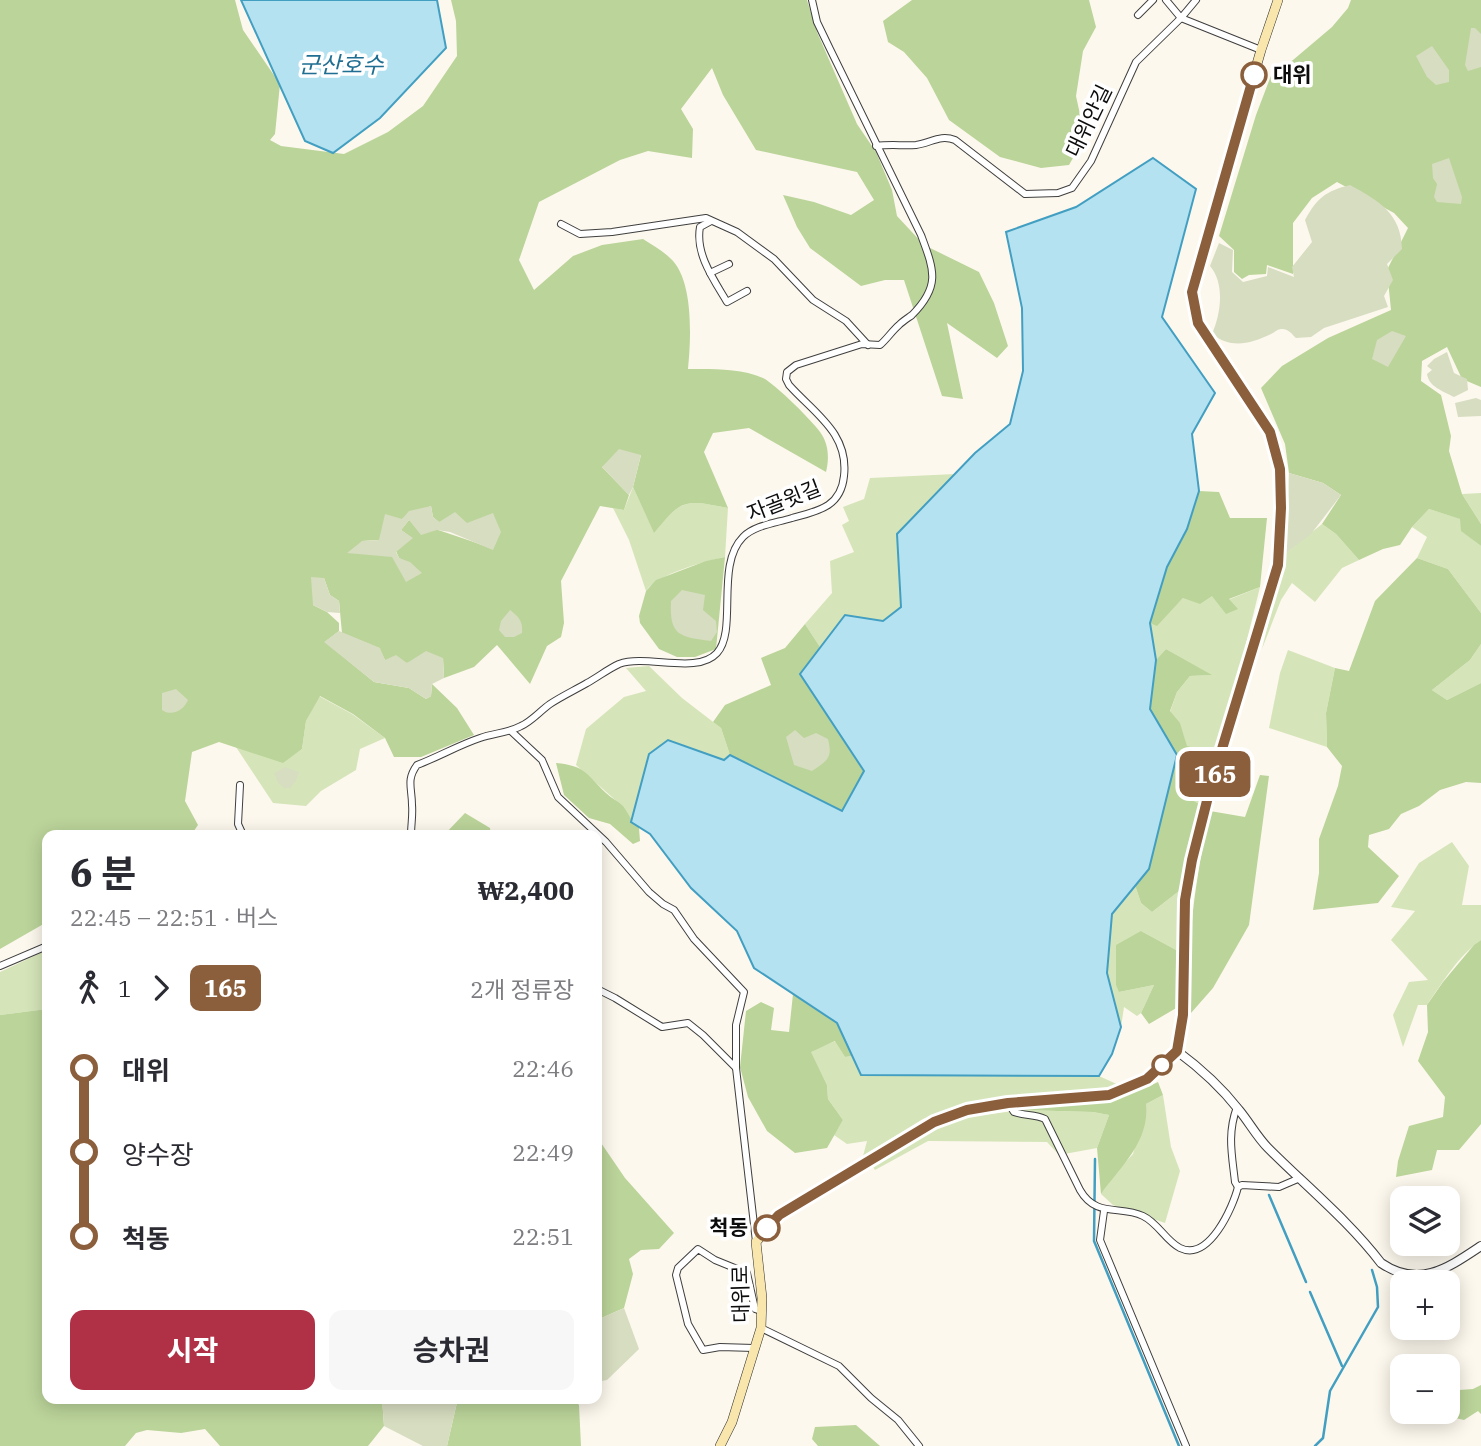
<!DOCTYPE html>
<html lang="ko">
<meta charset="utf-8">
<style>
body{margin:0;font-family:"IBM Plex Serif","Noto Sans KR",serif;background:#f7f7f7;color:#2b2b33;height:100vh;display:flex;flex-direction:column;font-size:26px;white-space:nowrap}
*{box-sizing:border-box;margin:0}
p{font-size:23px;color:#7c7c81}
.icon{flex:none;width:38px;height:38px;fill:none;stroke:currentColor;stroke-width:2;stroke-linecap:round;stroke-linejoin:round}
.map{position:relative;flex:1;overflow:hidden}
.details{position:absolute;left:42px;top:830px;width:560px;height:574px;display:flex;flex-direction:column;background:#fff;border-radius:14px;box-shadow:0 4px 18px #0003}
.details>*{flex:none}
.badge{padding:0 14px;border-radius:10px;font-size:24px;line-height:46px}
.fabs{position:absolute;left:1390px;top:1186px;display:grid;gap:14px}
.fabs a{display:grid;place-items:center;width:70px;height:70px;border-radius:14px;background:#fff;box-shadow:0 4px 18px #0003;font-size:35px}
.map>.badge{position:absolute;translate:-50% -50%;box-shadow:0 0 0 4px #fff}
.legs{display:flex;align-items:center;gap:10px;height:77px;padding:0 28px;font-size:23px}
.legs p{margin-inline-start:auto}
.head{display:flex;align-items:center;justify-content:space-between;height:119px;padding:0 28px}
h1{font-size:38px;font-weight:700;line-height:52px}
.button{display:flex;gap:14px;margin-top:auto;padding:14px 28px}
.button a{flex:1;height:80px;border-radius:14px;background:#b03046;color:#fff;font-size:28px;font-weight:700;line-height:80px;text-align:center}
.button a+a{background:#f7f7f7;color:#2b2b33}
ul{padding:0 28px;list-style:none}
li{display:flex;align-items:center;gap:24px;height:84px;font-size:26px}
li i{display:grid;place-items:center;width:10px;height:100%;margin:0 9px;background:currentColor}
li i::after{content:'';width:18px;height:18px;margin:-9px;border:5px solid;border-radius:50%;background:#fff}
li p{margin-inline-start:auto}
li:first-child i{background:linear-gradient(#0000 50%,currentColor 0)}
li:last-child i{background:linear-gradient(currentColor 50%,#0000 0)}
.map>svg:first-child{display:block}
.green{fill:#d5e5b9}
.forest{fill:#bbd49a;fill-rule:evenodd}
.cemetery{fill:#d7ddc0}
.water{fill:#b5e2f1;stroke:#429fc2;stroke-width:2}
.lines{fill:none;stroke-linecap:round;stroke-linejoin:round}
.stream{stroke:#429fc2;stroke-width:2.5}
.minor-casing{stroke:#3f3f3f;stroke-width:8}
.tertiary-casing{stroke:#3f3f3f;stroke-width:10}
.secondary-casing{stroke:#2e2e2e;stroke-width:10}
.minor{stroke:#fff;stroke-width:6}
.tertiary{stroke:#fff;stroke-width:8}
.secondary{stroke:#f8e6ad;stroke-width:9}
.line-1-casing{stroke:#fff;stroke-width:16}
.line-1{stroke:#8b5e3c;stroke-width:10}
.stop-1-dot{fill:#fff;stroke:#8b5e3c;stroke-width:3.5}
.labels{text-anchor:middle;stroke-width:7;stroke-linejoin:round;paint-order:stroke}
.stop-label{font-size:21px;font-weight:bold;fill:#0c0c0c;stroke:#fff;text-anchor:start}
.street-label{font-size:21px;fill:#0c0c0c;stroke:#fff}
.water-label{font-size:23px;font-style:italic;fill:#206f93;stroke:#fff}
</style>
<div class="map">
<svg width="1481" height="1446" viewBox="0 0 1481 1446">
<rect width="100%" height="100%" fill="#fdf8ed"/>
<!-- green -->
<g class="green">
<path d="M955,474l-58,60 5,73 -19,14 -38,-6 -25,32 -15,-23 27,-31 -2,-32 24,-9 -12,-27 7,-4 -6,-14 21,-8 6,-21z"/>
<path d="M633,487l21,45c28,-33 31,-33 74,-24l-3,49c-19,4 -68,17 -79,34l-17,-51 -16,-32 11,2z"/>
<path d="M1481,493v31l-19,-30z"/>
<path d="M1429,509l32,10 1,12 19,15v67l-33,-44 -31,-11 10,-21 -15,-10z"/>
<path d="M1322,524l14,10 23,26 -17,8 -27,34 -23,-19 -11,17 -19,49 23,-95z"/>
<path d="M1260,587l-17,69 -44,148 -18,-10c8,-30 10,-59 -11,-82l7,-20 13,-16 21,-1 -45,-26 -10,11 -6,-37 7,2 26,-27 29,-2 16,4z"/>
<path d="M1481,644v39l-34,17 -15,-10 38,-30z"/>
<path d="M1288,650l47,18 -9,45 1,34 -58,-19 11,-55z"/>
<path d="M649,666l33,32 39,30 9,27 -6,5 -75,-6 -18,68 -9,-16 -46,-41 10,-36 38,-32 22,-6 -20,-23z"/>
<path d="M319,696l33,18 33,24 -25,11 -4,21 -35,21 -15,15 -33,-3 -37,-56 47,15 19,-13 4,-28z"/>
<path d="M1452,842l17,24 -7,39h19v35c-22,15 -39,43 -54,65h-9l-15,42 -10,-32 16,-33 19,-2 -37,-40 24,-29 -24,-4 28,-44z"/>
<path d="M1135,885l6,18 11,9 27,-21 -1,60 -37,-20 -22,61 35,-7 -13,28 -4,3 -13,-9 -3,20 -14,-54 5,-59z"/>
<path d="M47,950v59l-47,6v-43z"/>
<path d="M836,1041l9,16 7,-1 9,19 238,1 22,10 -135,14 -63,19 -60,37 4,-15 -20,3 -13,-9 9,-15 -15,-21 -1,-14 -17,-34z"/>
<path d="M1163,1095l8,52 9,24 -15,52 -52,-18 -12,-11 16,-23 16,-17 13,-50z"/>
<path d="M1022,1110l71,2 16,3 -12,33 -38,7 -12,-13 -119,-1 -53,29 -4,-6 87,-46z"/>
</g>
<!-- forest -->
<g class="forest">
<path d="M0,0h235l8,30 37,54 -5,50 -5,6 11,6 63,8 44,-22 35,-26 34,-50 -1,-35 -5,-21h356l10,32 40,92 19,28 16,38 5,26 27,29 55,27 15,31 14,43 -11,12 -50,-35 16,76 -21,-3 -38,-116h-19l-24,6 -51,-38 -13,-21 -14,-32 31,7 37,13 23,-15 -17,-28 -101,-22 -33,-55 -11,-27 -31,41 12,20 -1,29 -44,-7 -28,9 -81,42 -20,58 15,30 39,-34 29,-11 41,-6c9,6 19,11 27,19 24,21 21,81 18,111 25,0 52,-1 75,9 11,5 53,46 59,57 7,11 7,25 4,37l-77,-44 -36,5 -9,19 24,56c-44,-9 -46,-9 -74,25l-21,-46 8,-32 -39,12 27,28 -5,15 -24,-4 -39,75 3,42 -3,14 -14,9 -17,38 -33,-39 -23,22 -30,11 -1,-20 -37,5 -21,-3 -6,-12 -37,-15 -3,-32 -9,-6 -6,-17 -11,27 14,7 12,11v8l-14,11 49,40 35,6 17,11 5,-3 1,-12 25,24 17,27 -53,22h-27l-9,-19 -32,-24 -33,-18 -14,25 -4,28 -19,14 -64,-21 -27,10 -7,49 13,24 -7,10h-144v87l-47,27zM431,506l2,11 7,6h27l25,26c-27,-11 -55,-19 -83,-29l-8,10 11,8 -16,13 3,7 7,4 -44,-21 17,-1 23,-21z"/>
<path d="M912,0h177l7,27 -13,24 -7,45 5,23 -4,32 -8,14 -28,3 -41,-11 -51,-37 -22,-42 -23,-26 -16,-10 -5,-21z"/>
<path d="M1351,0h130v387l-19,-8 -15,-32 -25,14 -1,20 20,14 10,41 -2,15 13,43 19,30v22l-20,-15 -1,-12 -31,-10 -17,18 -12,18 -17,4 -24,11 -23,-26 -14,-10 19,-29 -18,-12 -34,-10 -4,-29 -24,-56 21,-22 46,-28 63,-28 -4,-40 21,-42 -14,-15 -57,-31 -25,16 -19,25v51l-26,-9 -1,9 -17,1 -7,4 -8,-7v-22l-15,-14 37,-121 16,-42 21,-13 39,-33 16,-19z"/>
<path d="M1199,491l20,1 11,26h37l-7,69 -31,12 9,10 -12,5 -14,-18 -12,8 -17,-6 -26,28 -7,-3 17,-56 20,-38z"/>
<path d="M725,557l-9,92 -21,8h-18l-18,-8 -19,-26 -1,-7 7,-25 10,-11 50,-19z"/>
<path d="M1417,558l31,11 33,44v31l-11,16 -38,30 15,10 34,-17v100l-15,-1 -26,8 -21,16 -18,8 -12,15 -20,6 -1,12 31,29 -21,27 -65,7 6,-37v-34l19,-53 4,-20 -15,-19 -1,-34 9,-45 14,3 26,-70z"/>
<path d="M805,624l15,23 -20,27 64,98 -22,40 -112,-57 -9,-27 -8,-6 12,-17 46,-20 -10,-27 24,-10z"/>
<path d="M1166,649l46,26 -22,1 -13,16 -7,19 10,12 7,23 12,3 -13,27 6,7 -10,11 17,10 -20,87 -27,21 -11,-9 -6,-18 14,-16 28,-114 -27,-46 6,-49z"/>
<path d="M556,763c30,3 29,10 50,30 5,5 12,8 17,13 6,8 8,15 16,22l1,13 -7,3 -23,-20 -21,-6 -25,-23z"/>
<path d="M1260,775l9,1 -20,149 -36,63 -22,25c-6,-68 5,-136 19,-202l35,6z"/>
<path d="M465,813l25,15 1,7h-47z"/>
<path d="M1141,931l37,20v56l-29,17 -8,-11 13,-28 -35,7 -3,-7v-40z"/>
<path d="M1481,940v184l-22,26h-22l-5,20 -36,7 2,-16 11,-35 34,-9 2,-20 -27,-36 10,-29 -1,-27 16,-23 31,-37z"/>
<path d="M793,994l44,29 15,33 -7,1 -10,-16 -24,11 16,33 1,14 15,21 -16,28 -32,5 -28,-22 -19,-34 -8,-30 6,-56 15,-9 13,6 -3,22 18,2z"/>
<path d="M47,1009v389h335l2,28 -16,20h-148l-15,-17 -24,4 -34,-3 -11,3 -11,13h-125v-431z"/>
<path d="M1158,1082l5,13 -17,9c4,37 -25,62 -45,90l-4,-46 12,-33 -16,-3 -71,-2c27,-8 56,-3 83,-9 19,-4 36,-11 53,-19z"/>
<path d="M597,1137l28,41 49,55 -15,16 -18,1 -12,9 4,15 -9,34 -27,12z"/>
<path d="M1481,1385v29l-3,-3 -14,9 -13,-3 -1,-9 9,-18 14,-1z"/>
<path d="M458,1398h115l6,7 2,41h-134z"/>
<path d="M856,1425l24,21h-62l-6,-7 3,-12z"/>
</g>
<!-- cemetery -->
<g class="cemetery">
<path d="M1471,28h4l6,6v33l-13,4 -3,-6z"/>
<path d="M1432,46l17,24v12l-13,3 -9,-8 -11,-21z"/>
<path d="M1449,158l13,39 -1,7 -24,-2 -3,-5 3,-13 -4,-6 -1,-14z"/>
<path d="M1350,185c29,16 51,28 52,64l-15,15 6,16 -9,16 4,11 -64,21 -13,9 -15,1c-4,-4 -8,-10 -15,-9 -3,0 -6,3 -10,5 -21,10 -40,15 -59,0 9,-20 13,-51 -2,-68l9,-23 14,7 -1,22 11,10 24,-6 1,-9 26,10 -2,-10 20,-25 -7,-22c12,-22 21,-29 45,-35z"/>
<path d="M1392,331l14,5 -18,31 -16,-8 5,-19z"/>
<path d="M1447,352l7,21 13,6 1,11 -14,7c-11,-6 -25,-10 -27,-23l5,-4 -5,-4 7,-7z"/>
<path d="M1476,398l5,2v16l-23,1 -3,-14z"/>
<path d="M619,449l22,6 -8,32 -4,8 -27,-28z"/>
<path d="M1289,473l34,10 18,12 -30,39 -26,20z"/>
<path d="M431,506l2,11 6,5 16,-10 12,11 26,-10 8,19 -8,18 -43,-18 -13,-2 -16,5 -12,-15 -8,10 12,8 -17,14 3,6 11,4 12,11 -16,9 -14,-25 -45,-4 15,-12 17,-1 6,-26 17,5 7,-8z"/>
<path d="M311,577l13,1 6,17 9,6 1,12 -13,-1 -14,-7z"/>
<path d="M682,590l23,5 -2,15 13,11 1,11 -6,9c-31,-4 -42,-5 -40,-40z"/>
<path d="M510,610c9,7 13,11 12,23l-8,4h-9l-6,-7 2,-9z"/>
<path d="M339,631l41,17 5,12 11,-5 11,8 19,-12 17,7 1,20 -12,6 -1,12 -5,3 -17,-11 -35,-6 -50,-40z"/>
<path d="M176,689l12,11c-4,10 -16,17 -26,10v-17z"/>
<path d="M795,730l9,8 12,-5 12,6c5,19 -1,22 -16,32l-18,-6 -8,-28z"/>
<path d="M285,767l14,5 -3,9 -6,7h-6l-6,-5 -4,-10z"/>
<path d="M624,1308l15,41 -32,31 -10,2v-62z"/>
<path d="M382,1398h76l-11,48h-24l-39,-20z"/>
</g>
<!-- water -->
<g class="water">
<path d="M241,0h196l9,48 -66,70 -47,35 -28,-12z"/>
<path d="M1153,158l43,31 -34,128 53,76 -23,41 7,57 -12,38 -20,38 -17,56 6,37 -6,49 27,46 -28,114 -37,45 -5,59 14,54 -9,27 -13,22 -238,-1 -24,-52 -83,-55 -17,-37 -46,-43 -41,-54 -19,-12 18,-68 19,-14 56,20 6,-5 112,56 22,-40 -64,-97 45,-59 38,6 18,-14 -4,-73 78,-81 35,-29 13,-53 -1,-63 -16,-76 70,-25z"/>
</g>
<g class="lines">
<!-- stream -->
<g class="stream">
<path d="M1095,1159l-1,82 85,205"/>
<path d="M1269,1195l37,87"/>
<path d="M1310,1292l32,74"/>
<path d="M1315,1446l8,-8 7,-47 48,-84 -1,-20 -5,-17"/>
</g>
<!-- minor casing -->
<g class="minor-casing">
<g id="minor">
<path d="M1166,0l15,18 80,32"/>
<path d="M1138,15l15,-15"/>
<path d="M876,146c15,-2 27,0 40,-1 15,-2 24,-11 39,-5l70,54 33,-1 14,-5 19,-27 45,-99 45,-44 15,-18"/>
<path d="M711,221l-11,6c-5,27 14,53 27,75l20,-11"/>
<path d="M561,224l19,10 32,-2 94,-14 31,14 37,27 39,41 33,21 22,24"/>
<path d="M710,273l19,-9"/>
<path d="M511,731l31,29 16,37 48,45 43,50 14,12 11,6 20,29 50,53 -8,33v43l20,174"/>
<path d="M240,785l-2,39 5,11"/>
<path d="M411,835c0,-10 2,-20 1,-30 0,-17 -6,-25 5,-40 21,-8 42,-20 63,-27 14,-5 28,-5 41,-12 11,-5 19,-15 29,-22 12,-8 25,-14 37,-21 11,-6 21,-14 32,-19 28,-10 78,11 98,-11 21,-23 -2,-88 26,-116 12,-12 33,-14 49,-19 26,-7 49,-11 52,-42 5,-43 -30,-63 -55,-91l-3,-6 1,-7 9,-7 66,-21 18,1c7,-6 12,-14 19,-20 4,-4 9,-7 13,-10 29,-29 22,-45 9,-80l-91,-186 -13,-27 -5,-22"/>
<path d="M0,966l47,-20"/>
<path d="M597,989l18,9 47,29 26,-4 15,12 33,33"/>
<path d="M1008,1103l6,9c11,4 21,2 31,7l35,71c16,28 40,15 63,26 15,7 23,25 37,32 29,14 53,-41 58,-61l4,-2 37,2 21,-9"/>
<path d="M1237,1107c-10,27 -5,48 -2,75l3,5"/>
<path d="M1104,1211l-4,29 86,206"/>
<path d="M761,1328l78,38 32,32 27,22 21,26"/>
<path d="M754,1348l-34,-1 -17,3 -15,-26 -12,-49 2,-7 20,-19 17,11 32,13 8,36 6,2"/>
</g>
</g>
<!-- tertiary casing -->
<g class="tertiary-casing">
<path id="tertiary" d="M1177,1051c23,17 44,36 62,59 10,12 18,27 29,38 38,38 81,73 113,115 38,26 67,5 100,-17"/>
</g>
<!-- secondary casing -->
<g class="secondary-casing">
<path id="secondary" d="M720,1446l12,-24 29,-94 1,-30 -6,-56 23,-27 156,-93 32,-12 41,-7 101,-8 38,-16 30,-28 6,-36 2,-115 7,-40 19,-75 67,-220 3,-57 -1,-39 -10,-37 -72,-109 -7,-31 70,-242 17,-50"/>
</g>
<!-- minor -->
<use href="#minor" class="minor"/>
<!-- tertiary -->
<use href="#tertiary" class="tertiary"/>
<!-- secondary -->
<use href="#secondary" class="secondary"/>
</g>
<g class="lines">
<!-- line-1 casing -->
<g class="line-1-casing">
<path id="line-1" d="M767,1228l12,-13 155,-93 33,-12 41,-7 101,-8 38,-16 30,-28 6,-36 2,-115 7,-40 19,-75 67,-220 3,-57 -1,-39 -10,-37 -72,-109 -6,-31 62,-217"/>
</g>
<!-- line-1 -->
<use href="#line-1" class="line-1"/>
</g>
<!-- markers -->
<g class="stop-1-dot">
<circle cx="1254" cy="75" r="12"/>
<circle cx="1162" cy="1065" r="9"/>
<circle cx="767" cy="1228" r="12"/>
</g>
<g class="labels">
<!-- stop labels -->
<g class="stop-label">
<text x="1273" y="82">대위</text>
<text x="748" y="1235" text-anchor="end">척동</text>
</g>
<!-- street labels -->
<g class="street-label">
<text transform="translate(1089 121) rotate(-64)" y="7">대위안길</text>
<text transform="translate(784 501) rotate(-21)" y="7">자골윗길</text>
<text transform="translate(741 1294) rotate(-91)" y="7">대위로</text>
</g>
<!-- water labels -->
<g class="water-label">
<text x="341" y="73">군산호수</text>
</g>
</g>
</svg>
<div class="fabs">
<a><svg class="icon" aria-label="layers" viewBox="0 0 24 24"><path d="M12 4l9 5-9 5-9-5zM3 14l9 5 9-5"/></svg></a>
<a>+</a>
<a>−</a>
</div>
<b class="badge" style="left:1215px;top:774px;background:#8b5e3c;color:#fff">165</b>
<section class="details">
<div class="head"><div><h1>6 분</h1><p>22:45 – 22:51 · 버스</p></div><b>₩2,400</b></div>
<div class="legs"><svg class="icon" aria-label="walk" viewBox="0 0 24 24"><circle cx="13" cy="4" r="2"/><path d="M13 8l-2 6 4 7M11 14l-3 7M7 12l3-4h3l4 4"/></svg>1<svg class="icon" aria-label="forward" viewBox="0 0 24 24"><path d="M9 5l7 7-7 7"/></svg><b class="badge" style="background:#8b5e3c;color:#fff">165</b><p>2개 정류장</p></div>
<ul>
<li><i style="color:#8b5e3c"></i><b>대위</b><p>22:46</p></li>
<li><i style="color:#8b5e3c"></i><span>양수장</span><p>22:49</p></li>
<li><i style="color:#8b5e3c"></i><b>척동</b><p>22:51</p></li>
</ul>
<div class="button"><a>시작</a><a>승차권</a></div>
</section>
</div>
